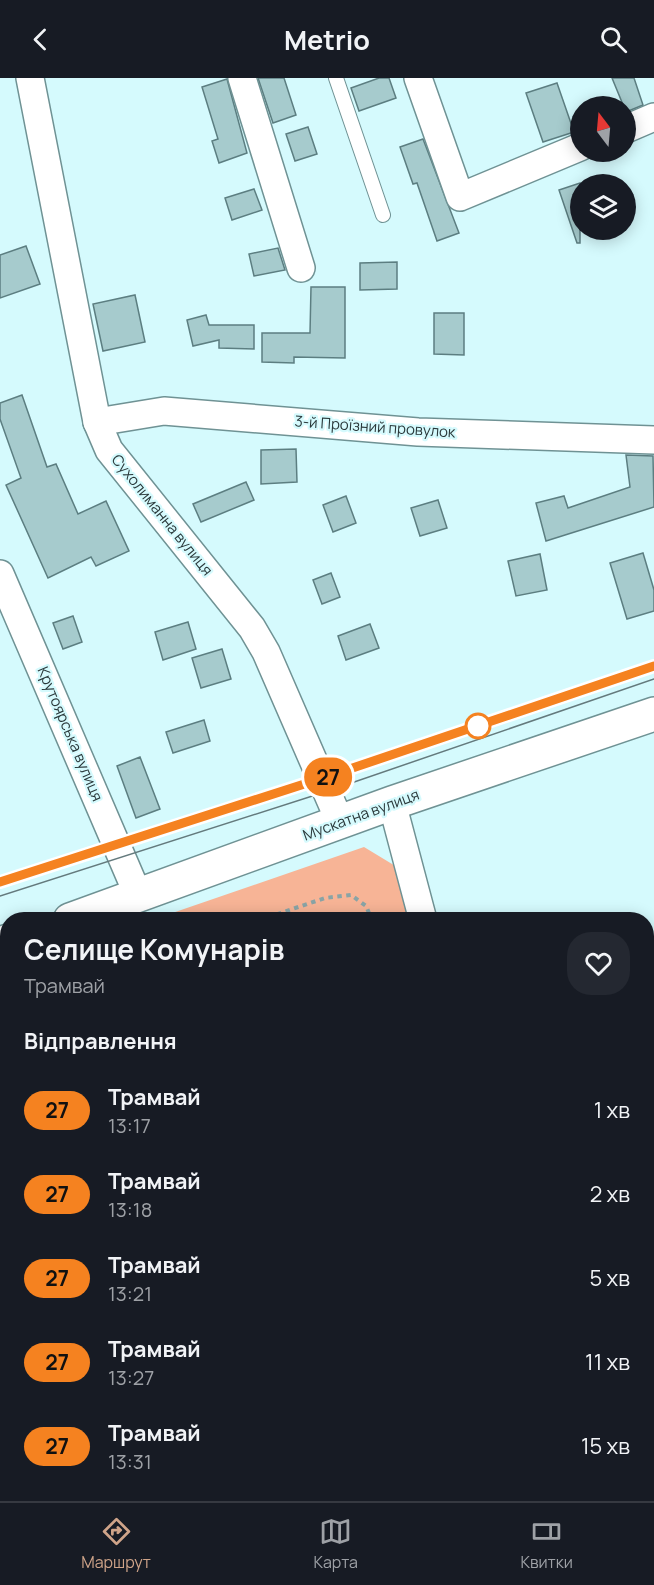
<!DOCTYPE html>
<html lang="uk">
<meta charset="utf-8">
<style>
body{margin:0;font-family:Manrope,sans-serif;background:#242831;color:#f1f3f6;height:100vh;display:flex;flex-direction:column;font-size:22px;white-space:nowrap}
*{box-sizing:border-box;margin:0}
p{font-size:20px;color:#9ea1a6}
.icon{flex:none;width:33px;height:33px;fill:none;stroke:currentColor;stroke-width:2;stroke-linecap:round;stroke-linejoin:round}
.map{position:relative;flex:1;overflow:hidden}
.side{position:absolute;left:0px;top:834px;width:654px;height:590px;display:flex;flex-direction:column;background:#171b24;border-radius:24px 24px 0 0;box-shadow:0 3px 15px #0003}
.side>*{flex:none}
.badge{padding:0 12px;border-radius:20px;font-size:21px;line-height:39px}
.needle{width:39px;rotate:344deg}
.fabs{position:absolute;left:570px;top:18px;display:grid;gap:12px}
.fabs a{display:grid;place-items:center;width:66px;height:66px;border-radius:50%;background:#171b24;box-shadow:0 3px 15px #0003;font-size:30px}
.map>.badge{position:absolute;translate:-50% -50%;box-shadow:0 0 0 3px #fff}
h2{padding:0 24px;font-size:22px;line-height:54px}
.round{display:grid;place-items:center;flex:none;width:63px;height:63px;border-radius:24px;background:#242831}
.summary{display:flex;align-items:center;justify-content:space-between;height:102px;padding:0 24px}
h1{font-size:28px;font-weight:700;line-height:45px}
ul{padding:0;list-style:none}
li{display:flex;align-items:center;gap:18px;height:84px;padding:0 24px}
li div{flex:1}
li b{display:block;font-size:22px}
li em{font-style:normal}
li .badge{min-width:66px;font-weight:700;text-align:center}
header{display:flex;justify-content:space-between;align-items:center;height:78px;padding:0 24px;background:#171b24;font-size:27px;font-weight:700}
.menu{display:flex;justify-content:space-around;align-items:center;height:84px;border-top:2px solid #363941;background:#171b24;font-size:16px;color:#9ea1a6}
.menu a{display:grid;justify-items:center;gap:3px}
.menu .active{color:#cfa489}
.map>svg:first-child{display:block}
.green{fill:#f7b496}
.building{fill:#a6cbcd;stroke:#5c7e81;stroke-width:1.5}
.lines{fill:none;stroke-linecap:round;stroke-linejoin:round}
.service-casing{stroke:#6f9294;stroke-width:16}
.minor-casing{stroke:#6f9294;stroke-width:30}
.tertiary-casing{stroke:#6f9294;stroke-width:36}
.path{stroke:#89a4a6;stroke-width:4;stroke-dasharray:4.5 4.5;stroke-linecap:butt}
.service{stroke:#fff;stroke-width:14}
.minor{stroke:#fff;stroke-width:27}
.tertiary{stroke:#fff;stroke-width:33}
.tram{stroke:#647a7d;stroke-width:1.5}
.line-casing{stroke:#fff;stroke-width:14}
.line{stroke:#f58220;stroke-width:9}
.stop-dot{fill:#fff;stroke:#f58220;stroke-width:3}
.labels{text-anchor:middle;stroke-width:4.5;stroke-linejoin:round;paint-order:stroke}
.street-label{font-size:15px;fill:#2a383a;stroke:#d5fafd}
</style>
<header><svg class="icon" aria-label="back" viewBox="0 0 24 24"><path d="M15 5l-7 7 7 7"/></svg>Metrio<svg class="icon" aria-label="search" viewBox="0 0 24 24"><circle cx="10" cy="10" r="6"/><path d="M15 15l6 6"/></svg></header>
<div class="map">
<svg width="654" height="1423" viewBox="0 0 654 1423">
<rect width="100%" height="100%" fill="#d5fafd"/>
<!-- green -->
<g class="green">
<path d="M364,769l33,20 17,52h-59l-5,-4 -14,5h-184z"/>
<path d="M505,1416h52l2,7h-53z"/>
</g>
<!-- building -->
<g class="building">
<path d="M258,0h26l12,37 -23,8z"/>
<path d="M379,0h10l7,20 -37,13 -8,-23z"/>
<path d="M612,0h22l9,27 -17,7z"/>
<path d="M227,1l20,74 -28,10 -7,-22 6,-2 -16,-52z"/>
<path d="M557,5l17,49 -31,10 -17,-49z"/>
<path d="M308,49l9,27 -22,7 -9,-27z"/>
<path d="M423,61l36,94 -22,8 -20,-58 -4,1 -13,-37z"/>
<path d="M580,105v60h-3l-18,-53z"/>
<path d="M254,111l8,21 -30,10 -7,-22z"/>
<path d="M26,168l14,38 -40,14v-43z"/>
<path d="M278,170l7,22 -31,6 -5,-22z"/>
<path d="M397,184v27l-37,1v-27z"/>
<path d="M311,209h34v71l-51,-1v6l-32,-1v-29h48z"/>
<path d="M135,217l10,47 -42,9 -10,-47z"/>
<path d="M434,235h30v42l-30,-1z"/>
<path d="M206,237l3,10h45v24l-35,-1v-8l-26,6 -6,-26z"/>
<path d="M22,317l25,72 9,-3 22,50 28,-13 23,50 -33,15 -5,-9 -43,21 -42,-93 15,-7 -21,-59v-16z"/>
<path d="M296,371l1,33 -36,2v-34z"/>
<path d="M626,377l27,1 1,51 -108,34 -10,-38 28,-7 4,12 62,-21z"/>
<path d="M246,404l8,18 -53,22 -8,-18z"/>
<path d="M346,418l10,27 -23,9 -10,-27z"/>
<path d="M438,422l9,28 -27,8 -9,-28z"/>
<path d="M643,475l11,37v21l-27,8 -17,-56z"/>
<path d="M540,476l7,36 -31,6 -8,-35z"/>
<path d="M331,495l9,24 -18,7 -9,-24z"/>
<path d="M73,538l9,26 -19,7 -10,-26z"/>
<path d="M188,544l8,27 -33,11 -8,-28z"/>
<path d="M370,546l9,24 -33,12 -8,-24z"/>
<path d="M222,571l9,30 -30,9 -9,-30z"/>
<path d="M204,642l6,21 -37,12 -7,-21z"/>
<path d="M140,679l20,52 -24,9 -19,-52z"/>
</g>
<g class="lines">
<!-- service casing -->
<g class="service-casing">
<path id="service" d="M336,0l47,137"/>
</g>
<!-- minor casing -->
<g class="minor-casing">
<g id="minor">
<path d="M30,0l67,344 12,28 143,178 14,24 74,170"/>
<path d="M242,0l59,190"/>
<path d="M418,0l42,119 120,-50"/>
<path d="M626,51l28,-12"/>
<path d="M97,344l67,-11 254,21 236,8"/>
<path d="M0,496l138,321"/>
<path d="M392,725l31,117"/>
<path d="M326,1416l2,7"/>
<path d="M571,1416l2,7"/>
</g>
</g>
<!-- tertiary casing -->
<g class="tertiary-casing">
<g id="tertiary">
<path d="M70,842l322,-117 262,-89"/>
<path d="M0,866l8,-3"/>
</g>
</g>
<!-- path -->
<g class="path">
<path d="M260,842l65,-22 26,-3 15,11 6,14"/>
<path d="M0,926l8,-2"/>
<path d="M519,1416l1,7"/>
</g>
<!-- service -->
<use href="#service" class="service"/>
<!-- minor -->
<use href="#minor" class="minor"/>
<!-- tertiary -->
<use href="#tertiary" class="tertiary"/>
<!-- tram -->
<g class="tram">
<path d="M0,804l323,-104 331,-112"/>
<path d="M0,818l328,-105 326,-112"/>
</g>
</g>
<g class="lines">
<!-- line casing -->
<g class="line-casing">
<path id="line" d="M0,804l323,-104 331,-112"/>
</g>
<!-- line -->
<use href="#line" class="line"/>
</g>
<!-- markers -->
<circle class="stop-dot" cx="478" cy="648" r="12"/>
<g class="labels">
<!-- street labels -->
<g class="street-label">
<text transform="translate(375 349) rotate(4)" y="5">3-й Проїзний провулок</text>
<text transform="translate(162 437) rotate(51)" y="5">Сухолиманна вулиця</text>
<text transform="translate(70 656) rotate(67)" y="5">Крутоярська вулиця</text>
<text transform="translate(361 737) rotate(-20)" y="5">Мускатна вулиця</text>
</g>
</g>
</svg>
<div class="fabs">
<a><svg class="needle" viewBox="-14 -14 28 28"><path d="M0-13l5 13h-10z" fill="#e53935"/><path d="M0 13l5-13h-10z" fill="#9ea1a6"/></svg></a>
<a><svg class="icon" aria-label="layers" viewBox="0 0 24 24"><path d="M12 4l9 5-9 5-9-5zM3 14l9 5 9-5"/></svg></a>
</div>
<b class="badge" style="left:328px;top:699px;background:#f58220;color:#111">27</b>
<section class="side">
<div class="summary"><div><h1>Селище Комунарів</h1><p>Трамвай</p></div><a class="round"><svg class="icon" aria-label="heart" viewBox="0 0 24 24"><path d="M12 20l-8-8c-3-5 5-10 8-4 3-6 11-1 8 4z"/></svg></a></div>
<h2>Відправлення</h2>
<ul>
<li><span class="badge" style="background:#f58220;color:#111">27</span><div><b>Трамвай</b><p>13:17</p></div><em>1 хв</em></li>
<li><span class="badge" style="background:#f58220;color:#111">27</span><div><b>Трамвай</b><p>13:18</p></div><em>2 хв</em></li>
<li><span class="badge" style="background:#f58220;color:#111">27</span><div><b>Трамвай</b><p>13:21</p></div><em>5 хв</em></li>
<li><span class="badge" style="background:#f58220;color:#111">27</span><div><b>Трамвай</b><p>13:27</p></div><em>11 хв</em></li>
<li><span class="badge" style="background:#f58220;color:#111">27</span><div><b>Трамвай</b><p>13:31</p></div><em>15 хв</em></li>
</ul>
</section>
</div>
<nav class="menu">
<a class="active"><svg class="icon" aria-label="directions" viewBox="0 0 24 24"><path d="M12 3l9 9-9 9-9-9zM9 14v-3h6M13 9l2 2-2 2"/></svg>Маршрут</a>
<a><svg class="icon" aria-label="map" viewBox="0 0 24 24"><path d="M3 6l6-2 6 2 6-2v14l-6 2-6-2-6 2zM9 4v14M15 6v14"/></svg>Карта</a>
<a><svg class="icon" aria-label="tickets" viewBox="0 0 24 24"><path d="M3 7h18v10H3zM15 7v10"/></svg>Квитки</a>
</nav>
